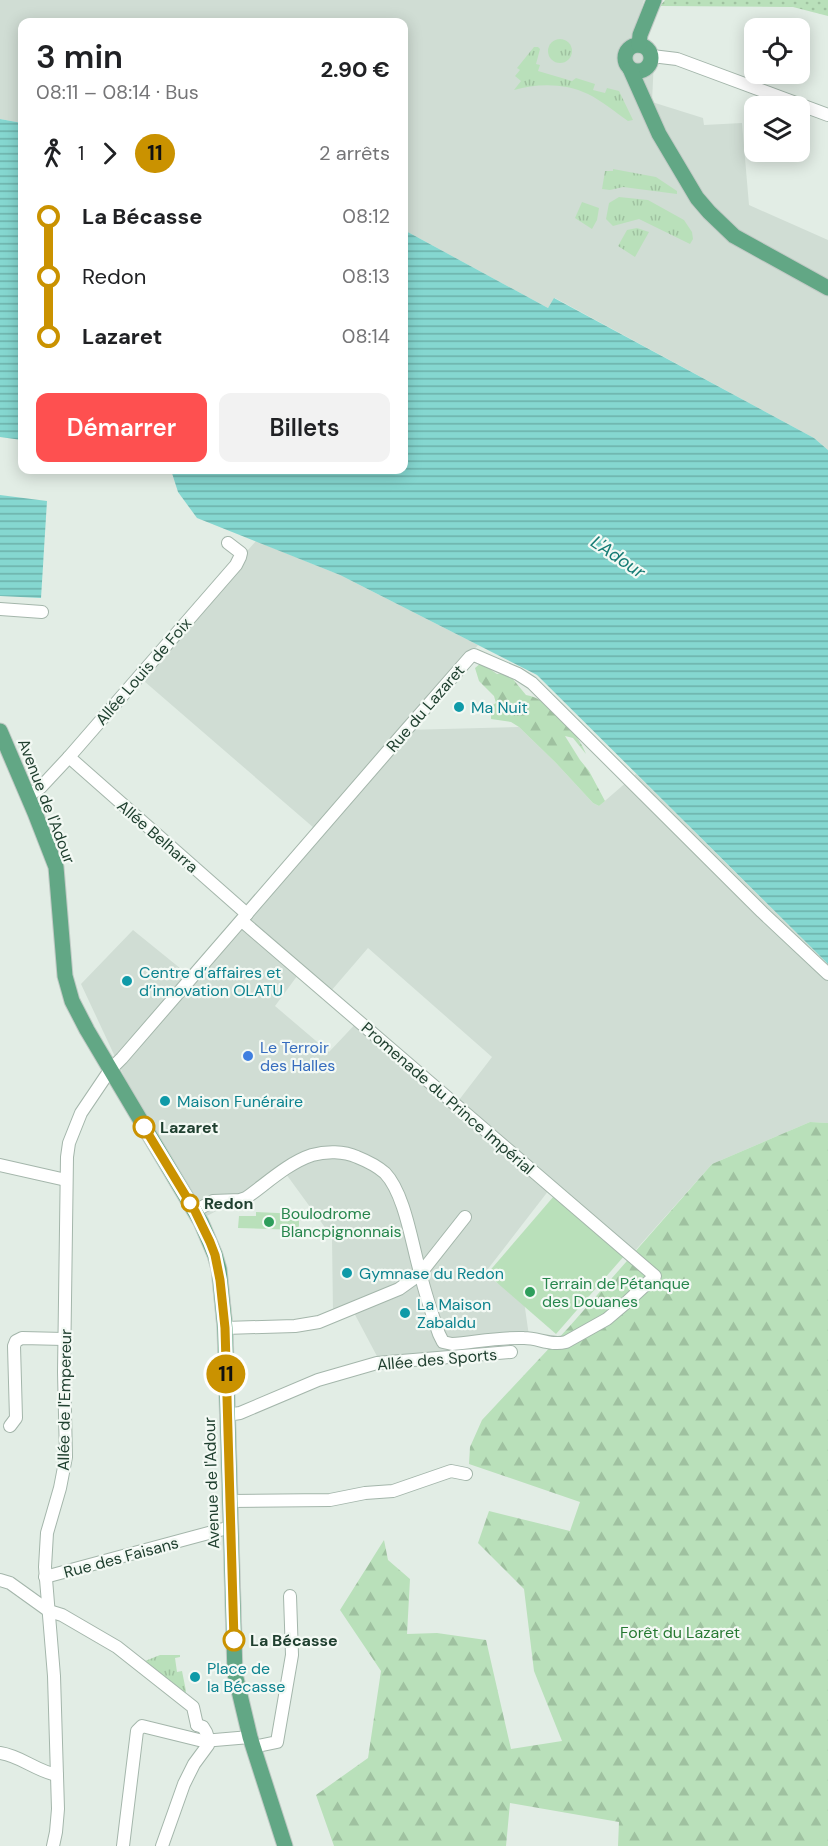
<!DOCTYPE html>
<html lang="fr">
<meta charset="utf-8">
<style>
body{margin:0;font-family:"DM Sans",sans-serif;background:#f2f2f2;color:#202124;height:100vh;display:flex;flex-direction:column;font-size:22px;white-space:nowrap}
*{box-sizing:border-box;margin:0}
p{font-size:20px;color:#757577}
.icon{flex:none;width:33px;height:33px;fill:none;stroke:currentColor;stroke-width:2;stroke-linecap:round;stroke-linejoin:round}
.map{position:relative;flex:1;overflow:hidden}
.drawer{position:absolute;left:18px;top:18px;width:390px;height:456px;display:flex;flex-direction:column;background:#fff;border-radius:12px;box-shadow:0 3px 15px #0003}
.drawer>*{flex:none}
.badge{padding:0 12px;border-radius:20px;font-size:21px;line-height:39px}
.tools{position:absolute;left:744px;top:18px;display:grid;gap:12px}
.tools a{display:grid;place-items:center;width:66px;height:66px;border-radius:12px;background:#fff;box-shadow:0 3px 15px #0003;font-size:30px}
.map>.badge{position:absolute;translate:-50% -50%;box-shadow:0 0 0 3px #fff}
.legs{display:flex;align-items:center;gap:9px;height:66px;padding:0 18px;font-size:20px}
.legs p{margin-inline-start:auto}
.headline{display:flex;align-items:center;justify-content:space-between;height:102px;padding:0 18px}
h1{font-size:33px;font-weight:600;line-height:45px}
.primary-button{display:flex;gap:12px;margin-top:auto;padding:12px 18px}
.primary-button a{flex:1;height:69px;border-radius:12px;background:#fe5050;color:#fff;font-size:24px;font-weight:600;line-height:69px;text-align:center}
.primary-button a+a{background:#f2f2f2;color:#202124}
ul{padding:0 18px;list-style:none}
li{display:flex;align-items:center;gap:21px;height:60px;font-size:22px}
li i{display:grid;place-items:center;width:9px;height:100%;margin:0 8px;background:currentColor}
li i::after{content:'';width:15px;height:15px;margin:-8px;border:4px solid;border-radius:50%;background:#fff}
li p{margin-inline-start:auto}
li:first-child i{background:linear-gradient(#0000 50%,currentColor 0)}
li:last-child i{background:linear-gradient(currentColor 50%,#0000 0)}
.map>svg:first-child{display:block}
.built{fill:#d0ddd4;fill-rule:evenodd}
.grass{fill:url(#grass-tufts)}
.forest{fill:url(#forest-firs)}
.park{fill:url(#park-dots)}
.garden{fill:#b9e0ba}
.water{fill:url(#water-rules)}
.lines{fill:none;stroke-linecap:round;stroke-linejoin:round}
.minor-casing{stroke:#a4b6ab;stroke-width:14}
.major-casing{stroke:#c1cac5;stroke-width:17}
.minor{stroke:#fff;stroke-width:12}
.major{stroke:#62a785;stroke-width:15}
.line-1-casing{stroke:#fff;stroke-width:14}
.line-1{stroke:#ca9200;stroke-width:9}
.culture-dot{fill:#0f9aa8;stroke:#f3f9f4;stroke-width:2}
.shop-dot{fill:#3f7fe0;stroke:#f3f9f4;stroke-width:2}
.stop-1-dot{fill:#fff;stroke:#ca9200;stroke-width:3}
.leisure-dot{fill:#2e9e5b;stroke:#f3f9f4;stroke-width:2}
.labels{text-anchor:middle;stroke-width:4.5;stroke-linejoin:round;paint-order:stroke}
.street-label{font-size:16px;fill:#204030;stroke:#f3f9f4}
.culture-label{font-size:16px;fill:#0d838f;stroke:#f3f9f4;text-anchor:start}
.shop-label{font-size:16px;fill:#366cbe;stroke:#f3f9f4;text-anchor:start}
.stop-label{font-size:16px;font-weight:bold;fill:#204030;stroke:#f3f9f4;text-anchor:start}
.leisure-label{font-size:16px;fill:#27864d;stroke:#f3f9f4;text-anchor:start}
.park-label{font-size:16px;fill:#277a33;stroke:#f3f9f4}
.water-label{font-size:18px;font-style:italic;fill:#157b74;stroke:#f3f9f4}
</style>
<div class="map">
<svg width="828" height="1846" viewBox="0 0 828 1846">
<defs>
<pattern id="grass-tufts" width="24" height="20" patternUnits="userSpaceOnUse" patternTransform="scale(1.5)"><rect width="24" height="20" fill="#b9e0ba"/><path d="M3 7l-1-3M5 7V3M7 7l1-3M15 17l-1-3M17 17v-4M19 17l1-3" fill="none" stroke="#9fc1a0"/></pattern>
<pattern id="forest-firs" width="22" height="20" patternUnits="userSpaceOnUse" patternTransform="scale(1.5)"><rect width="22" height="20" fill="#b9e0ba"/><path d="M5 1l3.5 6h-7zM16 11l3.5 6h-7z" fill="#9fc1a0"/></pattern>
<pattern id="park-dots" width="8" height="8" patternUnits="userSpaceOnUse" patternTransform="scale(1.5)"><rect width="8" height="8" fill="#b9e0ba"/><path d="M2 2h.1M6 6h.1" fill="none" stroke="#9fc1a0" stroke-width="1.8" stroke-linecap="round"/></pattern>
<pattern id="water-rules" width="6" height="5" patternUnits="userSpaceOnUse" patternTransform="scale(1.5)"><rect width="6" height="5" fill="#85d7d0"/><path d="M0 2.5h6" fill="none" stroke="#6cb0a9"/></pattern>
</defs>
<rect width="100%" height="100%" fill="#e2ede5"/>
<!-- built -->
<g class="built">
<path d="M0,0h644l-8,27 -3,4 21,28 -2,43 51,16 1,7 38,-2 7,82 79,35v210l-14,-12 -259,-140 -7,10 -144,-78v-208h-382v101l-22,-4z"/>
<path d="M256,541l84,34 138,70 -72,85 113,-3 37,36 37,40 6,3 37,-32 192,190v159l-18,-1 -98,42 -80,90 -83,-64 -65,84 40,27 6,42 -86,8 -65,9 -27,-51 -19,4 -1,-76 -46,-63 -81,43 -59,-94 -65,-139 52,-54 53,43 65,-70 63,-75 -177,-153zM368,948l124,109 -33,43 -97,-83 -33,35 -54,-46 28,-38 28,23z"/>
</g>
<!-- grass -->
<g class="grass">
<circle cx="560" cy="51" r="12"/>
<path d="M534,47h4l2,2 -4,15 4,1 -2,6 34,10 4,-3 19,6 -2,6 12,3 2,-5 12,3 14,29 -5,1c-13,-9 -26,-20 -40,-27 -23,-11 -50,-11 -74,-4l7,-9 -6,-5 5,-6 -3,-2z"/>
<path d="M613,169l43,8 21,14v3l-54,-7 -13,3 -8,-1 3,-18h8z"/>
<path d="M619,197l29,3 36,20 8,12 1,7 -3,5 -51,-25 -26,7 -7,-7 3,-16z"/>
<path d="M582,202l17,6 -2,12 -5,9 -17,-11z"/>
<path d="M637,228l12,4 -14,25 -17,-11 9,-16z"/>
<path d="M160,1655h20v2l-5,1 2,14 5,-1 4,20 -1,5 -40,-35z"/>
</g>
<!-- forest -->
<g class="forest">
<path d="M481,663l16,11 8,-1 7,5 14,17c23,3 52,38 60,59l-13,-16 -8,-2 15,24 9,11 16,30 -6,5 -6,-3 -37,-40 -37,-36 -8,-5 -20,-3v-13l5,-3 -2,-7 -15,-15 -4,-13z"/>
<path d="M810,1122l18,1v723h-210l1,-24 -109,-19 -4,43h-172l-18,-51 52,-37 13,-87 -41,-61 44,-70 4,20 22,19 -3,55 30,-1 49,7 25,109 51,-8 -28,-70 -10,-82 -46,-46 11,-32 81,20 10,-29 -111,-38 1,-17 12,-27 87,-93 143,-163z"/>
</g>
<!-- park -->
<path class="park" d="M665,0h163v16l-35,-9 -133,-1z"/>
<!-- garden -->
<g class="garden">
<path d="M554,1196l71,59 -69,79 -69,-60z"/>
<path d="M256,1212l43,2v16l-61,-2 1,-12h17z"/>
</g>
<!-- water -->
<g class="water">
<path d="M0,119l22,4v317l-22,-3z"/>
<path d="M404,230l144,78 6,-10 260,140 14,12v514l-291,-289 -197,-100 -143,-57 -19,-26 -7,-22h233z"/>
<path d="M0,495l47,6 -6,97 -41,-2z"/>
</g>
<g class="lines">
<!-- minor casing -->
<g class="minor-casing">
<g id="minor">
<path d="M652,56l25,3 151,56"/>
<path d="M0,609l42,3"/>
<path d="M69,757l178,157"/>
<path d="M28,796l13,-9 28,-30 167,-192 4,-8 1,-4 -13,-10"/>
<path d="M0,1165l66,15"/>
<path d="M195,1211l18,-10 27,-1 6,-2c21,-15 42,-35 66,-43 14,-4 32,-4 45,2 10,4 20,9 28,16 20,21 27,72 35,99 5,21 12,42 19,62l4,8 9,2c24,-2 48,-7 72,-6 15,0 26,8 42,4l41,-23 20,-17 28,-26 -413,-355"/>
<path d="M225,1328l70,-2 24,-4 80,-33 21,-15 45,-57"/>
<path d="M227,1415l13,-2 78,-33 59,-17 134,-11"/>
<path d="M10,1426l6,-8 -2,-72 2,-5 6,-3 42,1"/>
<path d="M230,1501l100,-1 35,-7 28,-2 58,-20 15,3"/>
<path d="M45,1577l186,-50"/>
<path d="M0,1580l10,3 39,28 13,4 55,32 76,60 4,18"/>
<path d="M253,1747l24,-5 15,-87 -2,-59"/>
<path d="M0,1753c21,3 36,18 57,22"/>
<path d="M53,1846l3,-14 2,-23 -4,-133 -9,-109 2,-34 13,-45 6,-31 -2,-85 3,-215 2,-14 12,-30 29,-43 12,-12c116,-133 231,-268 348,-401l4,-2 44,19 14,9 230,229 66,62"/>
<path d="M123,1846l14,-115 5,-5 61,15 47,-4"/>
<path d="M162,1846l22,-62 10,-20 14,-19 1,-4 -3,-9 -3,-5 -6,-2"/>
</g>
</g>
<!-- major casing -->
<g class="major-casing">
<g id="major">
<circle cx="638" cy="58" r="13"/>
<path d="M639,45l1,-10 14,-35"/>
<path d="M630,69l29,65 38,64 12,14 25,24 94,52"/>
<path d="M0,731l35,82 21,54 9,109 7,25 15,29 114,192 14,33 4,14 6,59 10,346 15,63 35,109"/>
</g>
</g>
<!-- minor -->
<use href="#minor" class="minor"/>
<!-- major -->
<use href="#major" class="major"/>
</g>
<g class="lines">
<!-- line-1 casing -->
<g class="line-1-casing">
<path id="line-1" d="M144,1127l51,84 15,31 5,13 5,25 5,48 9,312"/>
</g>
<!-- line-1 -->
<use href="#line-1" class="line-1"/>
</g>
<!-- markers -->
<g class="culture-dot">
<circle cx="459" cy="707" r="6"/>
<circle cx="127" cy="981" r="6"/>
<circle cx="165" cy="1101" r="6"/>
<circle cx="347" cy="1273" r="6"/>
<circle cx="405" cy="1313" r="6"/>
<circle cx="195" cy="1677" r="6"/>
</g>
<circle class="shop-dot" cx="248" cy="1056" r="6"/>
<g class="stop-1-dot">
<circle cx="144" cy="1127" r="10"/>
<circle cx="190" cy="1203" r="8"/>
<circle cx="234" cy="1640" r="10"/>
</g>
<g class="leisure-dot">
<circle cx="269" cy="1222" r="6"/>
<circle cx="530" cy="1292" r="6"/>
</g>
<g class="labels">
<!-- street labels -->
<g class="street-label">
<text transform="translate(143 671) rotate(-49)" y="6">Allée Louis de Foix</text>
<text transform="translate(425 708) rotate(-49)" y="6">Rue du Lazaret</text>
<text transform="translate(47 801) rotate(69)" y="6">Avenue de l'Adour</text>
<text transform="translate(158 836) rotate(41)" y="6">Allée Belharra</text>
<text transform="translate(448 1098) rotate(41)" y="6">Promenade du Prince Impérial</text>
<text transform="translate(437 1359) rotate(-5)" y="6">Allée des Sports</text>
<text transform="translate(64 1400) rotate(-89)" y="6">Allée de l'Empereur</text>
<text transform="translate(211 1483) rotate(-92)" y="6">Avenue de l'Adour</text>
<text transform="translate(121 1557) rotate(-15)" y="6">Rue des Faisans</text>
</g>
<!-- culture labels -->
<g class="culture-label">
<text x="471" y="713">Ma Nuit</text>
<text x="139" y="978">Centre d’affaires et<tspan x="139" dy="18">d’innovation OLATU</tspan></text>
<text x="177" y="1107">Maison Funéraire</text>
<text x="359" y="1279">Gymnase du Redon</text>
<text x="417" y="1310">La Maison<tspan x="417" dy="18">Zabaldu</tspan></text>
<text x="207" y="1674">Place de<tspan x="207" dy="18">la Bécasse</tspan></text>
</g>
<!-- shop labels -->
<g class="shop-label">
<text x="260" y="1053">Le Terroir<tspan x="260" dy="18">des Halles</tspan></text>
</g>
<!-- stop labels -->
<g class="stop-label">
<text x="160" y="1133">Lazaret</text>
<text x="204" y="1209">Redon</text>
<text x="250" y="1646">La Bécasse</text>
</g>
<!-- leisure labels -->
<g class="leisure-label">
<text x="281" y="1219">Boulodrome<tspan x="281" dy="18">Blancpignonnais</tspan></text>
<text x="542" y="1289">Terrain de Pétanque<tspan x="542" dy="18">des Douanes</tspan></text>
</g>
<!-- park labels -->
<g class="park-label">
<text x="680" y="1638">Forêt du Lazaret</text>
</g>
<!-- water labels -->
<g class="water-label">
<text transform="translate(618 557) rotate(34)" y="6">L'Adour</text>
</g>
</g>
</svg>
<div class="tools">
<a><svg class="icon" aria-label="locate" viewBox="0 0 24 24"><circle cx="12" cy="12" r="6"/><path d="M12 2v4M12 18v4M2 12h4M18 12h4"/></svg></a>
<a><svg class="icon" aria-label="layers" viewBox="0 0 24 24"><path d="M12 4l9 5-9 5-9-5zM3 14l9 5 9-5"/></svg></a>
</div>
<b class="badge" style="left:226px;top:1374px;background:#ca9200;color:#111">11</b>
<section class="drawer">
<div class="headline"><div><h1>3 min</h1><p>08:11 – 08:14 · Bus</p></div><b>2.90 €</b></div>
<div class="legs"><svg class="icon" aria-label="walk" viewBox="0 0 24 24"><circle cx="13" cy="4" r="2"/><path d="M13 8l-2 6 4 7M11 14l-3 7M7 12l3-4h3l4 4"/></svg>1<svg class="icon" aria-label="forward" viewBox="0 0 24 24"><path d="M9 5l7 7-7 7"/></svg><b class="badge" style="background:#ca9200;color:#111">11</b><p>2 arrêts</p></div>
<ul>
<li><i style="color:#ca9200"></i><b>La Bécasse</b><p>08:12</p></li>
<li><i style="color:#ca9200"></i><span>Redon</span><p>08:13</p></li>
<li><i style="color:#ca9200"></i><b>Lazaret</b><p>08:14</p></li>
</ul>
<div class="primary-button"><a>Démarrer</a><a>Billets</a></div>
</section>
</div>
